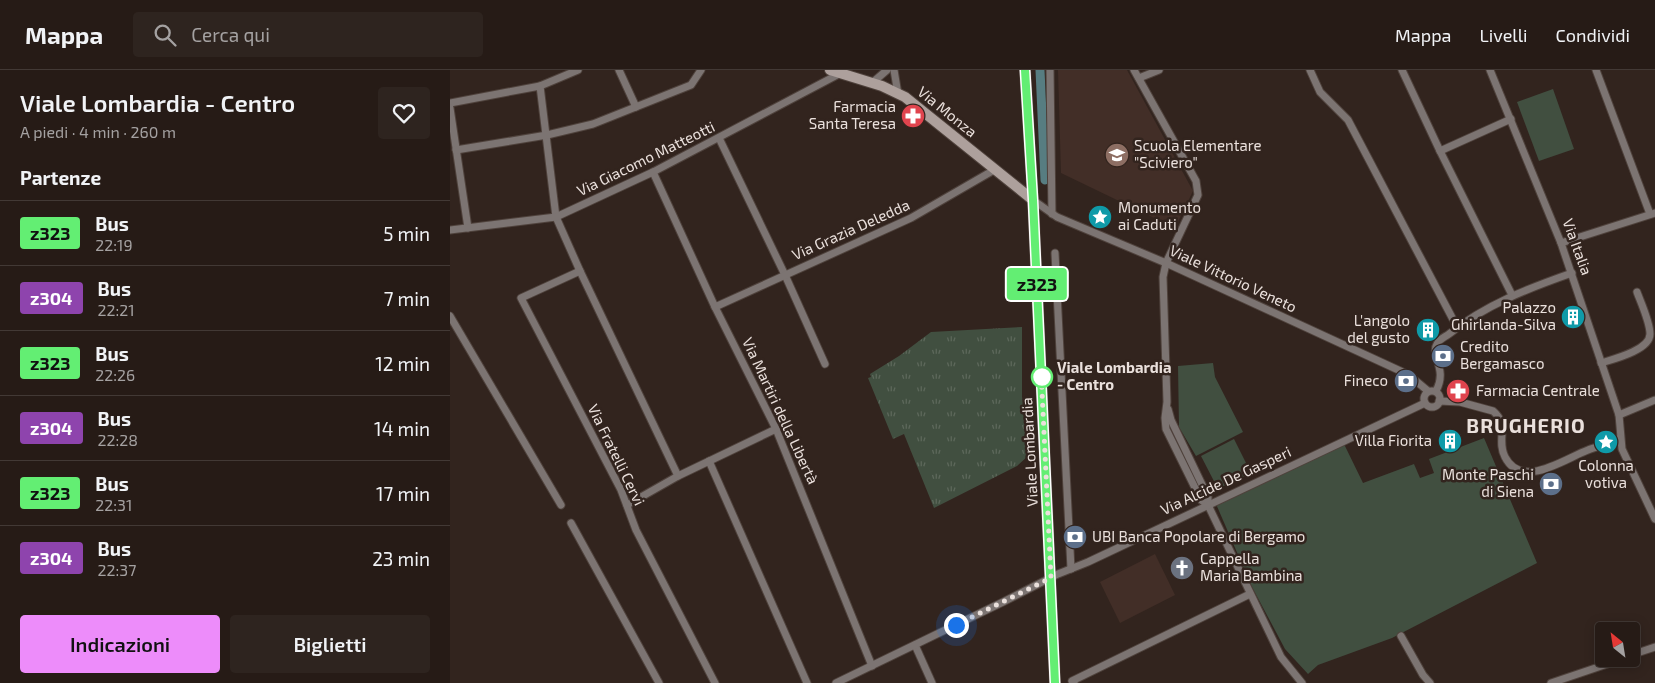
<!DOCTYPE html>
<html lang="it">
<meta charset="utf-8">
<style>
body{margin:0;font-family:"Exo 2",sans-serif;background:#2e241f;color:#f1f3f6;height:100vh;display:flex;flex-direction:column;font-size:19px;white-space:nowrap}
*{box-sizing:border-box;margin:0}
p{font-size:16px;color:#a4a1a1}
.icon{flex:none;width:28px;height:28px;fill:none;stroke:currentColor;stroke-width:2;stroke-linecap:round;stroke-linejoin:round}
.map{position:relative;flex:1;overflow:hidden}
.sheet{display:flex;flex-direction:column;background:#261b16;width:450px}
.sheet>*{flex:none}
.badge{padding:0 10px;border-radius:4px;font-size:18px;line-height:32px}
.needle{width:32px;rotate:330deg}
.buttons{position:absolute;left:1145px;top:552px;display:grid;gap:10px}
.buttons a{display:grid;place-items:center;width:45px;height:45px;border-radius:5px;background:#261b16;box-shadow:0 2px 12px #0003,0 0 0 1px #423935;font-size:25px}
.you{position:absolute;width:25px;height:25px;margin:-12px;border:4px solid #fff;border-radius:50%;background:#1a73e8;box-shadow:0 0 0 8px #1a73e833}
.map>.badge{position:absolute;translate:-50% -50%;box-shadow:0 0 0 2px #fff}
h2{padding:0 20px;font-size:19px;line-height:45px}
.round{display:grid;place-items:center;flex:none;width:52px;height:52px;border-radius:5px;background:#2e241f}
.head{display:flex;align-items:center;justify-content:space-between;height:85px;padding:0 20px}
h1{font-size:24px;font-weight:600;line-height:38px}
.action{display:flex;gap:10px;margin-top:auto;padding:10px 20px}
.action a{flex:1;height:58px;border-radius:5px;background:#ed8cfa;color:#111;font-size:20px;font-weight:600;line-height:58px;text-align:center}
.action a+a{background:#2e241f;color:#f1f3f6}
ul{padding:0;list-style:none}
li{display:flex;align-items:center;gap:15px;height:65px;padding:0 20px;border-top:1px solid #423935}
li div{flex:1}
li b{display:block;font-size:19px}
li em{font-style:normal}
li .badge{min-width:55px;font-weight:700;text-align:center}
header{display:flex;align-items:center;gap:30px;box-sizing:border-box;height:70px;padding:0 25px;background:#261b16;border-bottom:1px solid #423935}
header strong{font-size:24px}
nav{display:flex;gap:28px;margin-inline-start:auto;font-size:18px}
.search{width:350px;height:45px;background:#2e241f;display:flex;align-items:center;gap:12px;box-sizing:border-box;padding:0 18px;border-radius:5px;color:#a4a1a1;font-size:19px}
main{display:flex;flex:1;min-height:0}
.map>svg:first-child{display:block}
.built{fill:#422e27}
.grass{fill:url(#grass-tufts)}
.park{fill:#414f40}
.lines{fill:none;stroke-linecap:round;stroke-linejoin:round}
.canal{stroke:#577d81;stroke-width:9}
.street-casing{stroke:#4f423c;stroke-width:9}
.secondary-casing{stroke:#4f423c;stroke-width:12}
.street{stroke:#7c7472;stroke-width:7}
.secondary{stroke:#ada09c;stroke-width:10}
.line-casing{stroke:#fff;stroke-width:11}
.line{stroke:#63ee73;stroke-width:8}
.walk{stroke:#eae0dc;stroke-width:5;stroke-dasharray:0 9}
.stop-dot{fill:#fff;stroke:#63ee73;stroke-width:2.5}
.labels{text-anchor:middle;stroke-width:5;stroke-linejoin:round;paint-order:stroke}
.poi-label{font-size:15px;fill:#eae0dc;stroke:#32241e;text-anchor:end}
.street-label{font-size:15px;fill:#eae0dc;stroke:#32241e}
.stop-label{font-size:15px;font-weight:bold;fill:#eae0dc;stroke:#32241e;text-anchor:start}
.district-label{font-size:20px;font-weight:bold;letter-spacing:1px;fill:#eae0dc;stroke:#32241e}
</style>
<header>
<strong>Mappa</strong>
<div class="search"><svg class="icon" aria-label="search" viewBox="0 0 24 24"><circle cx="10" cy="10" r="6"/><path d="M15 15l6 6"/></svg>Cerca qui</div>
<nav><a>Mappa</a><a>Livelli</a><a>Condividi</a></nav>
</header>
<main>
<section class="sheet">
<div class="head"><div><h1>Viale Lombardia - Centro</h1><p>A piedi · 4 min · 260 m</p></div><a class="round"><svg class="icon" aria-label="heart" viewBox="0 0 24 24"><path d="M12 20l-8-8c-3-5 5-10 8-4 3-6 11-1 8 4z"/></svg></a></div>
<h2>Partenze</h2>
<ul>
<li><span class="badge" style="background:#63ee73;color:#111">z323</span><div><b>Bus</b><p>22:19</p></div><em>5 min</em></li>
<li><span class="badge" style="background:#8e44ad;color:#fff">z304</span><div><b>Bus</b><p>22:21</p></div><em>7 min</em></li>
<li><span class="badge" style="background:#63ee73;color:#111">z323</span><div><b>Bus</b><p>22:26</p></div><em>12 min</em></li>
<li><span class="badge" style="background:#8e44ad;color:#fff">z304</span><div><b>Bus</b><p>22:28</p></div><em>14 min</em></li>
<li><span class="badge" style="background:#63ee73;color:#111">z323</span><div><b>Bus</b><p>22:31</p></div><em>17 min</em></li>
<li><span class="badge" style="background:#8e44ad;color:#fff">z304</span><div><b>Bus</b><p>22:37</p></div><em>23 min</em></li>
</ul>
<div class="action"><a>Indicazioni</a><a>Biglietti</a></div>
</section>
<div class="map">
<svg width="1205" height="613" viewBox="0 0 1205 613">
<defs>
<pattern id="grass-tufts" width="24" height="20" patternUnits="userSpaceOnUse" patternTransform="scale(1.25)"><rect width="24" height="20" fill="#414f40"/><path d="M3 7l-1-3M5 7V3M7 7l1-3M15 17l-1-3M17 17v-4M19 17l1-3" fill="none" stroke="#5d685b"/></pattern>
</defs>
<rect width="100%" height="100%" fill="#32241e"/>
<!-- built -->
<g class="built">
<path d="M608,0h69l66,121 -18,37 -114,-55z"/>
<path d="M705,484l20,41 -55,28 -20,-41z"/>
</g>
<!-- grass -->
<path class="grass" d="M572,257v70l4,20 3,38 -12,11 -83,42 -30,-74 -11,5 -25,-61 3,-1 -1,-3 29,-18 32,-24z"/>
<!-- park -->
<g class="park">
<path d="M1103,19l21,60 -35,12 -22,-59z"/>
<path d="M763,293l2,14 28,55 -47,24 -17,-29 -1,-61z"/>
<path d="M1034,368l53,125 -145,75 -74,27 -10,9 -23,-25 -33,-62 -36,-83 128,-60 19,39 51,-19 6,14 14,-5 -5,-14z"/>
<path d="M784,369l17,34 -33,16 -17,-33z"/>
</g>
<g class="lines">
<!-- canal -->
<path class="canal" d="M590,0l5,110"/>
<!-- street casing -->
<g class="street-casing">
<g id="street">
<path d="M169,0l17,37"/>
<path d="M444,0l4,24"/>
<path d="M600,0l2,144"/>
<path d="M684,0l62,111 2,14 -32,68 -3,14 4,125 -2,16 1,11 35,71 7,5"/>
<path d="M860,0l10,22 28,28 109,207"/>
<path d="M952,0l38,81 72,144"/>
<path d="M1040,0l71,173 58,172 3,34 33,70"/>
<path d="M1146,0l54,144"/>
<path d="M689,8l20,-8"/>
<path d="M422,13l15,-13"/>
<path d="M90,16l16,131 24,54 98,205"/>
<path d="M0,33l90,-17 38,-16"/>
<path d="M0,38l18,120"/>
<path d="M269,68l66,137 40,89"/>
<path d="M6,80l91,-15 46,-11 98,-39 10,-15"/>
<path d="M990,81l71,-32"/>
<path d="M203,102l62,135 61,122 96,237"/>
<path d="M583,130l24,17 109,46 241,111 9,7 12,10"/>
<path d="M0,160l106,-13 97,-45 188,-99"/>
<path d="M1111,173l94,-30"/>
<path d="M605,183l16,316"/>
<path d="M130,201l-59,27 100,192 15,40 79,153"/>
<path d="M265,237l196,-89 83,-48"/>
<path d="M0,246l111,189"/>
<path d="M1151,293c13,-4 49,-13 49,-29 0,-12 -9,-31 -13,-42"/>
<circle cx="982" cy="329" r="8"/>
<path d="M986,321c12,-22 -6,-35 1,-47 2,-5 8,-7 12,-10 36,-29 80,-46 123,-61"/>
<path d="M989,331l21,1 33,9c17,14 3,29 12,46 17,33 59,2 83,-7 11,-5 22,-5 32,-12"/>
<path d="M718,339l3,11 37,77v8l73,152 21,26"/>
<path d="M1169,345l36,-15"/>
<path d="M259,391l98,222"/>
<path d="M177,435l51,-29 98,-47"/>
<path d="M121,453l88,160"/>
<path d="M951,566l22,39 7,8"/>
<path d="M465,575l17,38"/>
<path d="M1181,585l24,-8"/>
<path d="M386,613l167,-81 55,-28 30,-12 337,-159"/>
<path d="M624,613l-2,-2 178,-87"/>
<path d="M1101,613l71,-24"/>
</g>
</g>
<!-- secondary casing -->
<g class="secondary-casing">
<g id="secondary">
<path d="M380,0l52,16 23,11 128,103"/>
<path d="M575,0l8,130 22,483"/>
</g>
</g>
<!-- street -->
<use href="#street" class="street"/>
<!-- secondary -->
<use href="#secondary" class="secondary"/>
</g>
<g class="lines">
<!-- line casing -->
<g class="line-casing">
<path id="line" d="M575,0l8,130 22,483"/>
</g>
<!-- line -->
<use href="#line" class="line"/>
<!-- walk -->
<path class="walk" d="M506,555l95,-47 -10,-208 1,7"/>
</g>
<!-- icons -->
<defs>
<g id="pharmacy-disc" transform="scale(1.25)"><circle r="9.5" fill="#e0444e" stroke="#32241e"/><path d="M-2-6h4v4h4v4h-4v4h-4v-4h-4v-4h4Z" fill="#fff"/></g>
<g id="school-disc" transform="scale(1.25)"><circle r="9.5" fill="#8d6e63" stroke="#32241e"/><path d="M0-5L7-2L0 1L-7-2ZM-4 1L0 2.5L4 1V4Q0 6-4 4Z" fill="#fff"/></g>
<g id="sight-disc" transform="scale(1.25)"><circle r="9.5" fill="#0f9aa8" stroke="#32241e"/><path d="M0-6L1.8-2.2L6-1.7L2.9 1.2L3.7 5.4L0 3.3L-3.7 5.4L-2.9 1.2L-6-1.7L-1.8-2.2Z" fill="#fff"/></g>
<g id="building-disc" transform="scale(1.25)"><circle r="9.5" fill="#0f9aa8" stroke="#32241e"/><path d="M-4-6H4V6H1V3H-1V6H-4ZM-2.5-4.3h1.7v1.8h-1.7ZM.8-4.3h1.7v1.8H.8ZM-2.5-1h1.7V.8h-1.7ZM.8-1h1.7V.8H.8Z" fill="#fff"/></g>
<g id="bank-disc" transform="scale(1.25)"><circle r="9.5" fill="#5c6f8a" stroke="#32241e"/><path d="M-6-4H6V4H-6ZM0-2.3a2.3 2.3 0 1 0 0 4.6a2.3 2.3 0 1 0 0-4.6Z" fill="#fff"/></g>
<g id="church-disc" transform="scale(1.25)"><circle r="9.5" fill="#6b7280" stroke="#32241e"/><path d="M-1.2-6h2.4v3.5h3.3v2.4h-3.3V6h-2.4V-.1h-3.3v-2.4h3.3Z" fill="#fff"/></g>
</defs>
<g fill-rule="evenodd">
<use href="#pharmacy-disc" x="463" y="46"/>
<use href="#school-disc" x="667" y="85"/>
<use href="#sight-disc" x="650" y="147"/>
<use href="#building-disc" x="1123" y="247"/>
<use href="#building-disc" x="978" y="260"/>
<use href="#bank-disc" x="993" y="286"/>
<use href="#bank-disc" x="956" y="311"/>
<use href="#pharmacy-disc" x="1008" y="321"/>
<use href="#building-disc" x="1000" y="371"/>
<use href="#sight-disc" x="1156" y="372"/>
<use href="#bank-disc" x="1101" y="414"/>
<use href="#bank-disc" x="625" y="467"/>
<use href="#church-disc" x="732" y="498"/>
</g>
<!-- markers -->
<circle class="stop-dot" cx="592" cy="307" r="10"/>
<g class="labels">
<!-- poi labels -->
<g class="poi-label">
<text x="446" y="42">Farmacia<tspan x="446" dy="17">Santa Teresa</tspan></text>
<text x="684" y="81" text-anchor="start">Scuola Elementare<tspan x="684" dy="17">"Sciviero"</tspan></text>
<text x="668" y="143" text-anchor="start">Monumento<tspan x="668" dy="17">ai Caduti</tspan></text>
<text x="1106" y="243">Palazzo<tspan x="1106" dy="17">Ghirlanda-Silva</tspan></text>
<text x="960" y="256">L'angolo<tspan x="960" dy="17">del gusto</tspan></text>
<text x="1010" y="282" text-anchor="start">Credito<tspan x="1010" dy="17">Bergamasco</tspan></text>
<text x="938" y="316">Fineco</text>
<text x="1026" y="326" text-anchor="start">Farmacia Centrale</text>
<text x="982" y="376">Villa Fiorita</text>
<text x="1156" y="401" text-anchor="middle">Colonna<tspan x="1156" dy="17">votiva</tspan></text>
<text x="1084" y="410">Monte Paschi<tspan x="1084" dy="17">di Siena</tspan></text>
<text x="642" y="472" text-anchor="start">UBI Banca Popolare di Bergamo</text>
<text x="750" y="494" text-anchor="start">Cappella<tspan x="750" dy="17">Maria Bambina</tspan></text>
</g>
<!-- street labels -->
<g class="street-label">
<text transform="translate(497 42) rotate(39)" y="5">Via Monza</text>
<text transform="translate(196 89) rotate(-26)" y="5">Via Giacomo Matteotti</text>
<text transform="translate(401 160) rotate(-24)" y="5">Via Grazia Deledda</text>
<text transform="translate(1127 177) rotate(70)" y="5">Via Italia</text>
<text transform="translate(783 209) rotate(25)" y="5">Viale Vittorio Veneto</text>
<text transform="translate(330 341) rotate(65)" y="5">Via Martiri della Libertà</text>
<text transform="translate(580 382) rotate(-93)" y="5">Viale Lombardia</text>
<text transform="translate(166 385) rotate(64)" y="5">Via Fratelli Cervi</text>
<text transform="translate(776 411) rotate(-25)" y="5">Via Alcide De Gasperi</text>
</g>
<!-- stop labels -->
<g class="stop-label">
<text x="607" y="303">Viale Lombardia<tspan x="607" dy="17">- Centro</tspan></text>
</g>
<!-- district labels -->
<g class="district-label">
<text x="1076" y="363">BRUGHERIO</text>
</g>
</g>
</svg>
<div class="buttons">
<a><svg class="needle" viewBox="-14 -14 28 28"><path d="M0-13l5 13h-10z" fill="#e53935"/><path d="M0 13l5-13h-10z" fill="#a4a1a1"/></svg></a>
</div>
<div class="you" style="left:506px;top:555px"></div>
<b class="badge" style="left:587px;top:214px;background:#63ee73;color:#111">z323</b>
</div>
</main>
